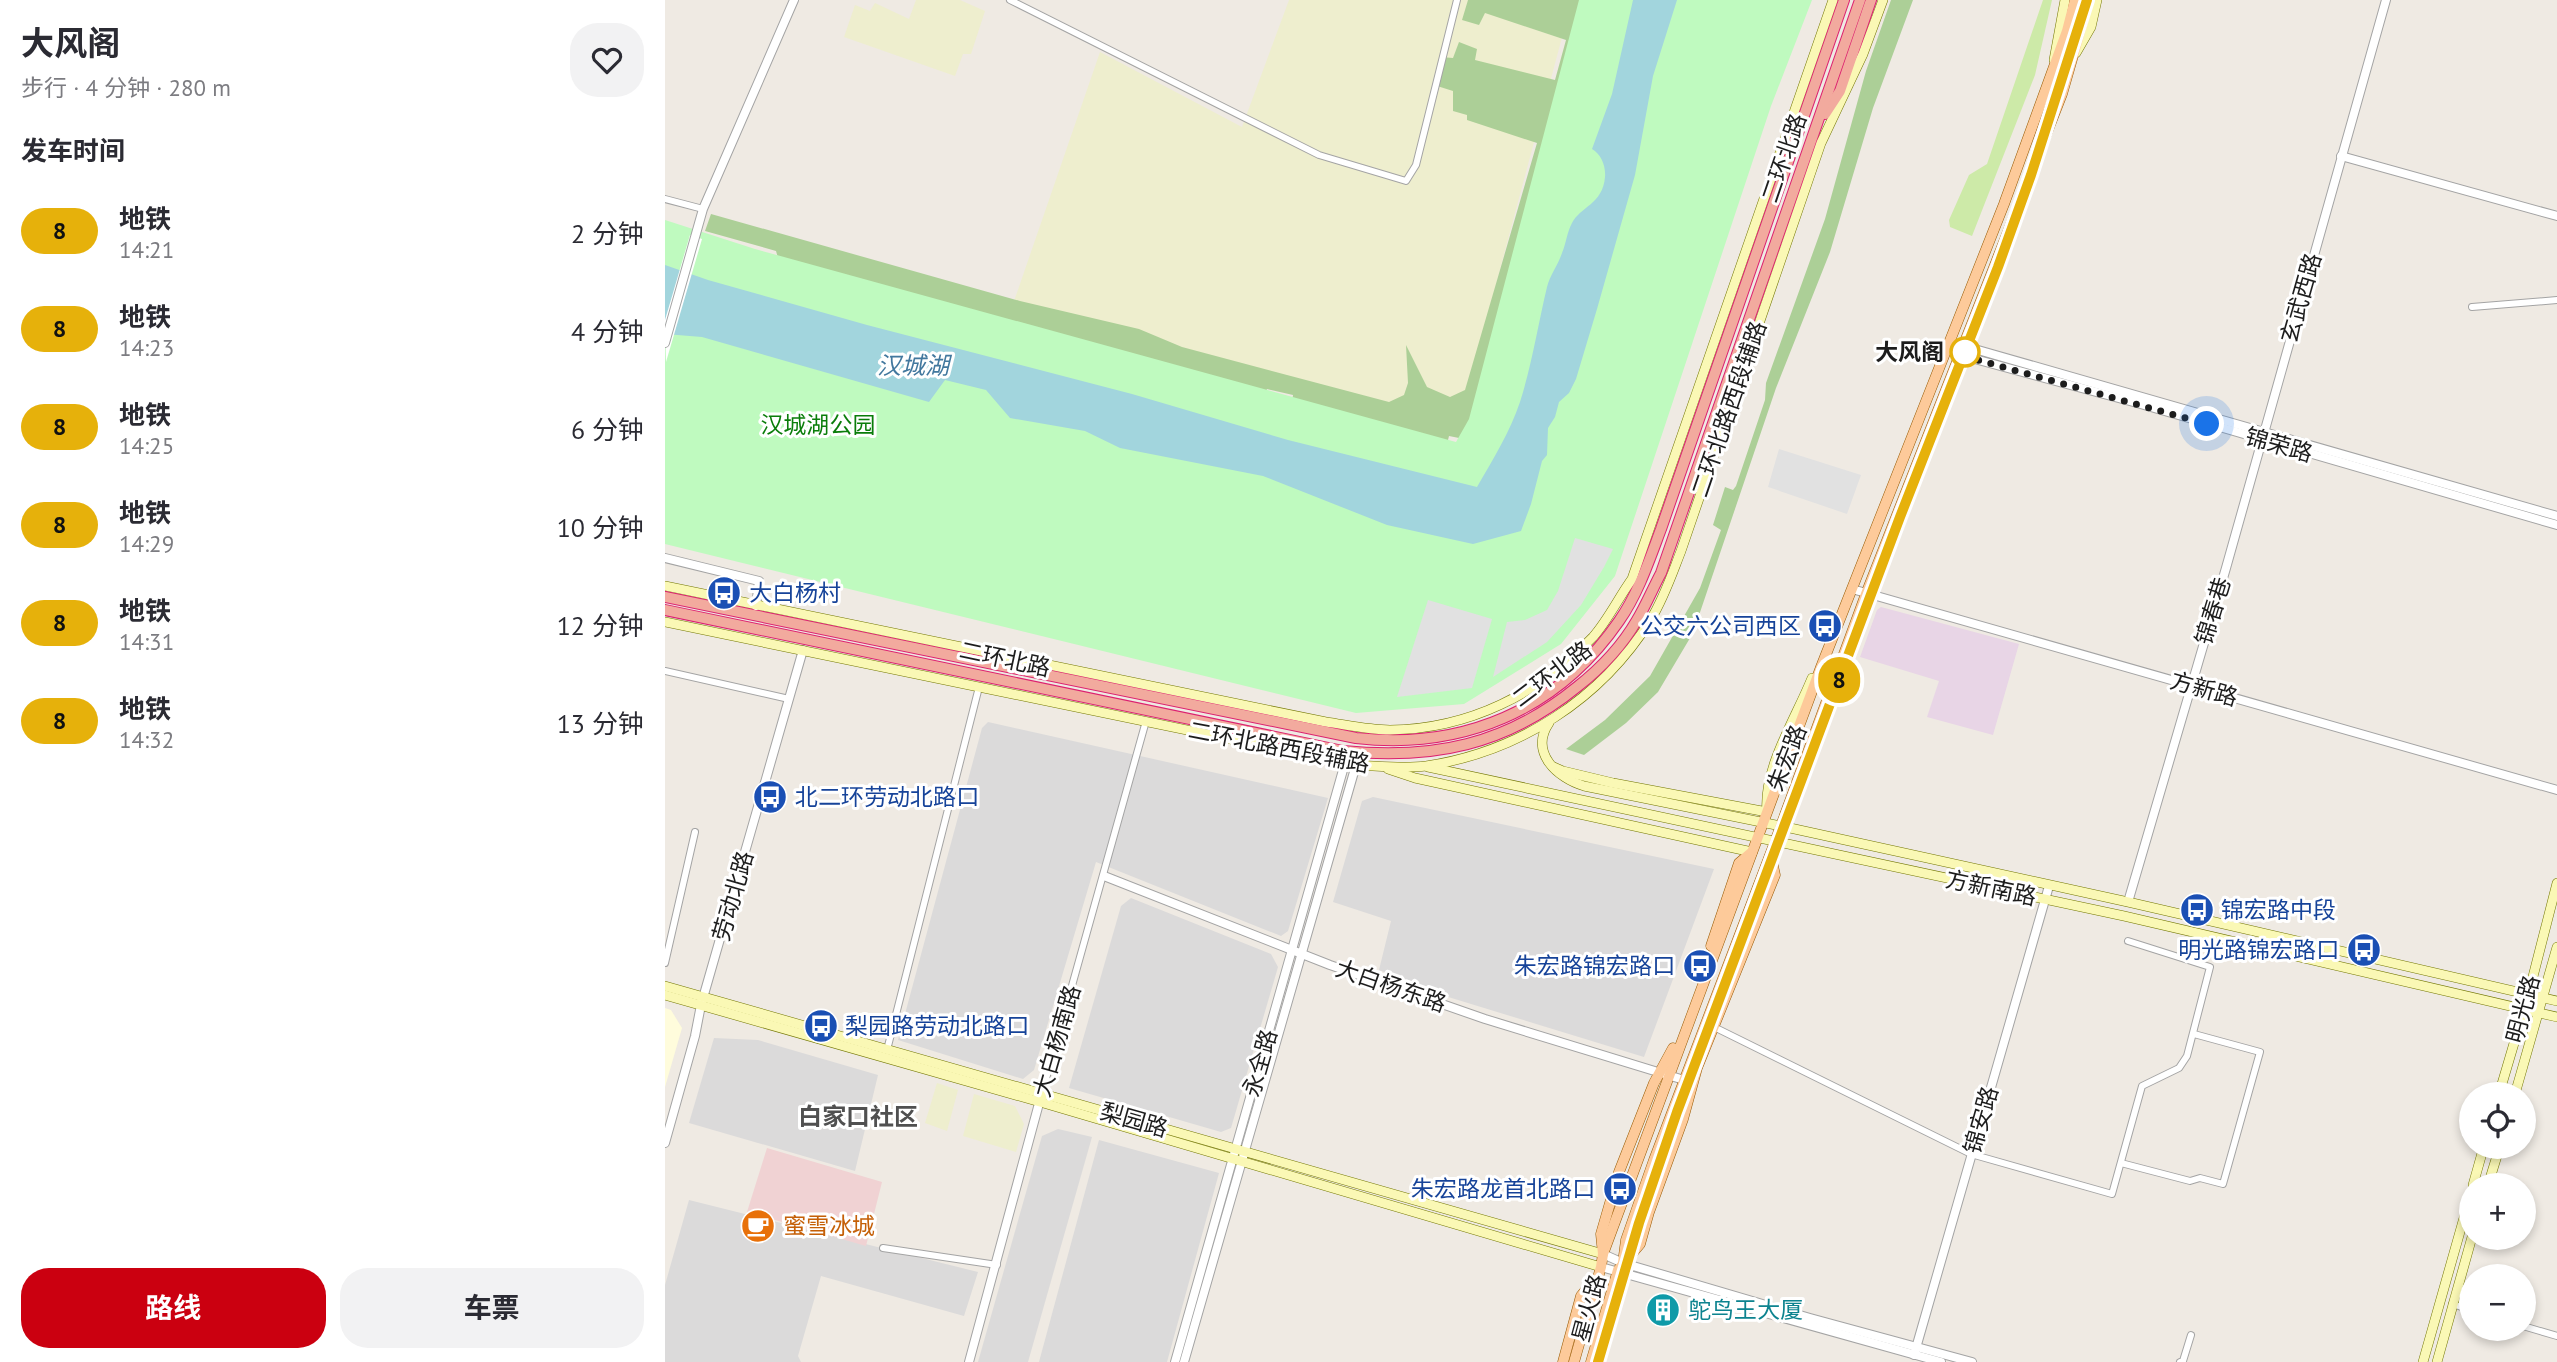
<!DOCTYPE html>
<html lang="zh">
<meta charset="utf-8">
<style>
body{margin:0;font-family:"PT Sans","Noto Sans SC",sans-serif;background:#f2f2f3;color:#2b2b33;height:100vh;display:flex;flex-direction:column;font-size:26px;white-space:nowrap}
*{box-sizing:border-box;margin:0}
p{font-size:23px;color:#7c7c81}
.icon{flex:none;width:38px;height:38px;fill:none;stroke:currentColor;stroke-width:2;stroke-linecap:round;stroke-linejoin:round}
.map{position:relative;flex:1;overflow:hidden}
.drawer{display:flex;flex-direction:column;background:#fff;width:665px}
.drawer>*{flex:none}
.badge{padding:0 14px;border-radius:23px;font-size:24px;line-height:46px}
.buttons{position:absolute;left:1794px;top:1082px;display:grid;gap:14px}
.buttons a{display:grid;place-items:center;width:77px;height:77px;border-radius:50%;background:#fff;box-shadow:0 4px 10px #0003;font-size:35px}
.you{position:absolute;width:35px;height:35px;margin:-18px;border:5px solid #fff;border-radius:50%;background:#1a73e8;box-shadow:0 0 0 10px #1a73e833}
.map>.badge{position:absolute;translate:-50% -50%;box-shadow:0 0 0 4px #fff}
h2{padding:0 21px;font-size:26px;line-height:63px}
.round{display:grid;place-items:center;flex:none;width:74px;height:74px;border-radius:28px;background:#f2f2f3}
.headline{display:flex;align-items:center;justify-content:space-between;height:119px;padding:0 21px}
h1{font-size:33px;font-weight:700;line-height:52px}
.cta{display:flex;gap:14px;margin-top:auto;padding:14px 21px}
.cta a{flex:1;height:80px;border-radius:28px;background:#cb0010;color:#fff;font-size:28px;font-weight:700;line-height:80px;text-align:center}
.cta a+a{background:#f2f2f3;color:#2b2b33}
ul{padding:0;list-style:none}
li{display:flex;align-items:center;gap:21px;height:98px;padding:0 21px}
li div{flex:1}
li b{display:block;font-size:26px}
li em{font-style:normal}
li .badge{min-width:77px;font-weight:700;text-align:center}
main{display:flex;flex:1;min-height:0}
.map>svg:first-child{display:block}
.residential{fill:#dbdada}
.commercial{fill:#f0d2d3}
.industrial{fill:#e8d5e6}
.education{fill:#fffcdc}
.farmland{fill:#eeeece}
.grass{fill:#cdeaa8}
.forest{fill:#accf97}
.park{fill:#bffabf}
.parking{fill:#e1e1e1}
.water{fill:#a2d5dd}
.pier{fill:#fff}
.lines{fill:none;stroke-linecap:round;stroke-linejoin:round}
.minor-casing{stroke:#a4a4a4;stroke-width:8}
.tertiary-casing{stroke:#a4a4a4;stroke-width:10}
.secondary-casing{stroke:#727603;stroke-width:10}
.primary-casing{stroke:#975900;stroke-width:11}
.trunk-casing{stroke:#dc2170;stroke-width:12}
.minor{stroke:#fff;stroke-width:6}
.tertiary{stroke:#fff;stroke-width:8}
.secondary{stroke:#faf8b5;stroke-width:9}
.primary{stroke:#fdca9a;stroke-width:10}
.trunk{stroke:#f2aa9e;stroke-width:10}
.line-casing{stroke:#fff;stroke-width:16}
.line{stroke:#e6b10b;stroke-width:10}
.walk{stroke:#1d1d1d;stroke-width:7;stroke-dasharray:0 12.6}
.stop-dot{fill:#fff;stroke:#e6b10b;stroke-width:3.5}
.labels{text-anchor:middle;stroke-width:6;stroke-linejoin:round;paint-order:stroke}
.street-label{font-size:23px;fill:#1d1d1d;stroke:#fff}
.stop-label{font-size:23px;font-weight:bold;fill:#1d1d1d;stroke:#fff;text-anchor:end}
.park-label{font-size:23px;fill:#0a7d0a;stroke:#fff}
.transit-label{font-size:23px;fill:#164399;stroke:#fff;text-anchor:start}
.food-label{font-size:23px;fill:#c56008;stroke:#fff;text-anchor:start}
.culture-label{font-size:23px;fill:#0d838f;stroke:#fff;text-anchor:start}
.water-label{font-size:24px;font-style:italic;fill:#42789e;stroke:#fff}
.neighbourhood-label{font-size:24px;font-weight:bold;fill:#505050;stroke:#fff}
</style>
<main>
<section class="drawer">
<div class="headline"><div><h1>大风阁</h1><p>步行 · 4 分钟 · 280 m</p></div><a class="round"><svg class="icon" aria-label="heart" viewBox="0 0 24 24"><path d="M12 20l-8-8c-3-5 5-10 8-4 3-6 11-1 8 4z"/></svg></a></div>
<h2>发车时间</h2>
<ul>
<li><span class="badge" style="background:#e6b10b;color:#111">8</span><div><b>地铁</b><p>14:21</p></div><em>2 分钟</em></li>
<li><span class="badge" style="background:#e6b10b;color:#111">8</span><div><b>地铁</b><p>14:23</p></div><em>4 分钟</em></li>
<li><span class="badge" style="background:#e6b10b;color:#111">8</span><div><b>地铁</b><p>14:25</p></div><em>6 分钟</em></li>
<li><span class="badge" style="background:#e6b10b;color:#111">8</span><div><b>地铁</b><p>14:29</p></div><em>10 分钟</em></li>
<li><span class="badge" style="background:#e6b10b;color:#111">8</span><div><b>地铁</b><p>14:31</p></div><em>12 分钟</em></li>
<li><span class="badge" style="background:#e6b10b;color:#111">8</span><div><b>地铁</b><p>14:32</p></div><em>13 分钟</em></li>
</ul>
<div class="cta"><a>路线</a><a>车票</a></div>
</section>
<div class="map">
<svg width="1892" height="1362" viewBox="0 0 1892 1362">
<rect width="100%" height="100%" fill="#efeae3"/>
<!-- residential -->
<g class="residential">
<path d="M323,722l340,76 -40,133 -7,5 -185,-74 -62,208 -11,9 -125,-39 84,-312z"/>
<path d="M708,797l341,72 -70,188 -199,-61 -66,-26 12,-49 -58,-19 29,-101z"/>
<path d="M466,898l140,56 7,13 -47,161 -10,4 -152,-44 52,-182z"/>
<path d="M49,1038l44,2 120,35 -23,96 -166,-48z"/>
<path d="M393,1129l34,8 -64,225h-50l64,-226z"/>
<path d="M434,1140l120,33 -52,189h-128z"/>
<path d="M24,1200l289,72 -14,44 -143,-40 -23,80 3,6h-136v-77z"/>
</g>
<!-- commercial -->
<path class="commercial" d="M102,1148l115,34 -16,64 -119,-34z"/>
<!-- industrial -->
<path class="industrial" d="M1216,607l138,37 -26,91 -66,-18 12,-36 -79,-24 17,-47z"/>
<!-- education -->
<path class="education" d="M0,1008l6,2 11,18 -17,59z"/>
<!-- farmland -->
<g class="farmland">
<path d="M251,0h44l25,11 -14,43h-8l-8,22 -111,-39 11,-32 15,6 5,-8 34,16z"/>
<path d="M624,0h283l-116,434 -444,-127 88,-255 142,75z"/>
<path d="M272,1083l21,7 -11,41 -22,-8z"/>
<path d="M309,1094l41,12 9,18 -8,28 -53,-16z"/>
</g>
<!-- grass -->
<path class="grass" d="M1378,0h9l-17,75 -63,161 -22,-9 -1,-7 20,-45 18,-11z"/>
<!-- forest -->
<g class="forest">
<path d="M803,0h168l-172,439 -15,-3 -7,28 -150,-61 1,-8 -26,-6 -5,11 -481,-132 -5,-17 -71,-20 6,-17 309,87 119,28 43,18 207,55 15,-7 4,-12 -2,-38 21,42 23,10 15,-7 72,-247 -70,-23v-5l-14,-4v-20l-19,-6 7,-28 12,1 6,-16 18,7 -2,11 80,20 11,-40 -81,-27 -6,12 -17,-5z"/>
<path d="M1226,0h22l-40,108 -43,144 -54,136 -83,245 -35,59 -32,31 -42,32 -18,-6 39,-29 45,-44 50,-88 21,-58 -8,-5 12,-38 8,3 3,-4 29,-86 1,-17 59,-164 41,-148z"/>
</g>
<!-- park -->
<path class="park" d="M914,0h233l-41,106 -156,470 -54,68 -97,60 -108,9 -691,-169v-324l90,29 701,193 13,-23z"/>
<!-- parking -->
<g class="parking">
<path d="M1114,449l82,26 -14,39 -79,-27z"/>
<path d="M910,538l38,11 -9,18 -23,38 -34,37 -54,35 14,-55 18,-2 22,-10 11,-19z"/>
<path d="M763,600l64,19 -20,69 -75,9z"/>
</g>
<!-- water -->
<path class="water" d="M968,0h44l-24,76 -18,99 -38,134 -21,70 -7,14 -10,9 -4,15 -7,11 -1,27 -5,6 -11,43 -10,27 -48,13 -86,-19 -124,-49 -143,-28 -35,-17 -75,-13 -24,-28 -41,-10 -16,22 -227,-65 -37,-3v-69l43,15 159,45 265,69 156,46 189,47c16,-28 33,-55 43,-85 12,-38 18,-77 27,-115 3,-12 11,-22 15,-34 4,-9 5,-21 10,-30 8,-16 31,-19 33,-46 1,-11 -4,-23 -13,-28l20,-55z"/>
<!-- pier -->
<path class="pier" d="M25,235l12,4 -36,123 -1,-42z"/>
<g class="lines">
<!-- minor casing -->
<g class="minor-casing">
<g id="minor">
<path d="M345,0l309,155 87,26 10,-16 41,-165"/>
<path d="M0,199l38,10"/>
<path d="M1807,307l85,-7"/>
<path d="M0,671l124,28"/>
<path d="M0,963l30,-131"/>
<path d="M1049,1027l257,127 141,40 30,-108 37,-18 8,-12 23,-89 -82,-26"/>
<path d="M222,1050l92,-363"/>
<path d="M377,1093l104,-372"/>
<path d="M1456,1163l69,18 10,-3 23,6 37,-132 -66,-18"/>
<path d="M218,1248l114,17"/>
<path d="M1787,1304l19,6"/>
<path d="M1858,1326l34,10"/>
<path d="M1515,1362l3,-1 8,-26"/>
</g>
</g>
<!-- tertiary casing -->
<g class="tertiary-casing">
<g id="tertiary">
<path d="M1676,156l216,60"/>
<path d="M0,343l38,-134 91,-209"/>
<path d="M1299,346l593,170"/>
<path d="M1295,355l177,48 420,122"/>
<path d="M0,558l94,23 -3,25"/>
<path d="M1187,589l705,201"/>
<path d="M439,876l226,89 155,54 199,61"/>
<path d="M1463,902l98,-334 160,-568"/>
<path d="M0,1143l30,-107 6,-31 102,-355"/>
<path d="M938,1254l20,9 187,55 162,44"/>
<path d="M936,1267l340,95"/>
<path d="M1249,1355l135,-469"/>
<path d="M304,1362l72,-266"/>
<path d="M510,1362l170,-599"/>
<path d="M519,1362l172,-597"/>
</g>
</g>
<!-- secondary casing -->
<g class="secondary-casing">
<g id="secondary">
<path d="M1411,53l15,-26 6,-27"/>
<path d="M1389,60l11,-60"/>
<path d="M0,586l661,136c21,3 43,8 64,8 79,-1 149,-36 203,-93 15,-17 26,-40 39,-58l201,-579"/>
<path d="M0,622l691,143c23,1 47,4 70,1 92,-14 175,-66 225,-147 13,-21 21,-45 30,-68l140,-408 42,-89 20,-54"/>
<path d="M884,723c-20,29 8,55 35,63l197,40 347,76 429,99"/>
<path d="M763,767l696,149 433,101"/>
<path d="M889,767l9,4 50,12 154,29c-4,-44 29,-94 45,-134"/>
<path d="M723,769l27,9 337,74"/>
<path d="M0,986l938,268"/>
<path d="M0,995l375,107 561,165"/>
<path d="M1834,1094l29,-98 29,-113"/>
<path d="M1850,1094l42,-147"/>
<path d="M1808,1185l11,-39"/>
<path d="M1823,1185l12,-39"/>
<path d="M1758,1362l48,-169"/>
<path d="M1772,1362l35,-125"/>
</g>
</g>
<!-- primary casing -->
<g class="primary-casing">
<g id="primary">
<path d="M1046,946l28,-83 13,-11"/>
<path d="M938,1254l218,-587 183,-463 63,-173 8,-31"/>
<path d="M958,1263l3,-23 28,-80 121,-318 91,-248 196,-500 27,-94"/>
<path d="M898,1362l18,-66 13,-16"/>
<path d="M909,1362l27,-95 2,-13 -2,-20 18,-62 35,-89 19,-35"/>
<path d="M926,1362l27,-92 22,-26 9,-32 34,-93 14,-51 78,-193 -4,-18"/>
</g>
</g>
<!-- trunk casing -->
<g class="trunk-casing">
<g id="trunk">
<path d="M1160,114l15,-23 31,-91"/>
<path d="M0,597l691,141c106,12 201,-27 263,-117 19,-27 30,-60 42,-92l183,-529"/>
<path d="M0,610l678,141c90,9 163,-6 234,-64 23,-18 45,-41 60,-67 9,-15 16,-32 24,-47l199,-573"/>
</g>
</g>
<!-- minor -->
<use href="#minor" class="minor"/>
<!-- tertiary -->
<use href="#tertiary" class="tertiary"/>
<!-- secondary -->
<use href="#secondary" class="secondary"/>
<!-- primary -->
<use href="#primary" class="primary"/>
<!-- trunk -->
<use href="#trunk" class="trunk"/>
</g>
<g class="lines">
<!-- line casing -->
<g class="line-casing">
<path id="line" d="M933,1362l41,-139 38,-111 223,-595 98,-250 33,-92 56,-175"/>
</g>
<!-- line -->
<use href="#line" class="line"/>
<!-- walk -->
<path class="walk" d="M1300,352l-5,3 247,69"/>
</g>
<!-- icons -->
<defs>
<g id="bus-disc" transform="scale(1.75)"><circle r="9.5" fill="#1a4fb4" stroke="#fff"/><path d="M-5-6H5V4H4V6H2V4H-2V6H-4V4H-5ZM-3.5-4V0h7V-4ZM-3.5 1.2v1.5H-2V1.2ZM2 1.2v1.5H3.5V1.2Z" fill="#fff"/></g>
<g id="cafe-disc" transform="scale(1.75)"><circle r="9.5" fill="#e8710a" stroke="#fff"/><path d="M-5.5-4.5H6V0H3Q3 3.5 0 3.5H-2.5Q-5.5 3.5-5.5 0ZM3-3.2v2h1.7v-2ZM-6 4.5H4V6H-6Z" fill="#fff"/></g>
<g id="building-disc" transform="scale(1.75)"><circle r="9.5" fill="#0f9aa8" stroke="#fff"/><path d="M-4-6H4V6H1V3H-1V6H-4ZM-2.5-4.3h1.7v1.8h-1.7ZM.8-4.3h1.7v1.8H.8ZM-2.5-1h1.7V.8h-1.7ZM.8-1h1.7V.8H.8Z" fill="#fff"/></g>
</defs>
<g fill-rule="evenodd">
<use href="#bus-disc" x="59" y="593"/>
<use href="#bus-disc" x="1160" y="626"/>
<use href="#bus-disc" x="105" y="797"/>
<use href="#bus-disc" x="1532" y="910"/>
<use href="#bus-disc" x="1699" y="950"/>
<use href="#bus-disc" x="1035" y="966"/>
<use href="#bus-disc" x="156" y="1026"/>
<use href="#bus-disc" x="955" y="1189"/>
<use href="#cafe-disc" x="93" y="1226"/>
<use href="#building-disc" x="998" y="1310"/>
</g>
<!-- markers -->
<circle class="stop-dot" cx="1300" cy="352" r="14"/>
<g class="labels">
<!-- street labels -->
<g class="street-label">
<text transform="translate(1119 158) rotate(-71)" y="8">二环北路</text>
<text transform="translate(1636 298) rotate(-74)" y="8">玄武西路</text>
<text transform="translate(1064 409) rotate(-71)" y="8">二环北路西段辅路</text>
<text transform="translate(1614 445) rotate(16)" y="8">锦荣路</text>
<text transform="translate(1548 611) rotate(-73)" y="8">锦春巷</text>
<text transform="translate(340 659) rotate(12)" y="8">二环北路</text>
<text transform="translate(887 674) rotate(-37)" y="8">二环北路</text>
<text transform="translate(1539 689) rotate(16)" y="8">方新路</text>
<text transform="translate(614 747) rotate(11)" y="8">二环北路西段辅路</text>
<text transform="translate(1122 758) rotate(-69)" y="8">朱宏路</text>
<text transform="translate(1326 888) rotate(12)" y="8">方新南路</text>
<text transform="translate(68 896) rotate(-74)" y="8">劳动北路</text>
<text transform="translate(726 986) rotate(19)" y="8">大白杨东路</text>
<text transform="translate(1858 1009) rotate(-75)" y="8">明光路</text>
<text transform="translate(392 1041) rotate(-74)" y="8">大白杨南路</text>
<text transform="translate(595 1063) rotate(-74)" y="8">永全路</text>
<text transform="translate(469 1120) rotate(16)" y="8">梨园路</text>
<text transform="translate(1316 1120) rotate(-74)" y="8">锦安路</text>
<text transform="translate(924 1308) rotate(-75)" y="8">星火路</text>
</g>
<!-- stop labels -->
<g class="stop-label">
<text x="1279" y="360">大风阁</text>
</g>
<!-- park labels -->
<g class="park-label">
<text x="153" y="433">汉城湖公园</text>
</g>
<!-- transit labels -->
<g class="transit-label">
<text x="84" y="601">大白杨村</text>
<text x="1136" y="634" text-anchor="end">公交六公司西区</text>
<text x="130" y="805">北二环劳动北路口</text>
<text x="1556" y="918">锦宏路中段</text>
<text x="1674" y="958" text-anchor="end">明光路锦宏路口</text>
<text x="1010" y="974" text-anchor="end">朱宏路锦宏路口</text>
<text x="180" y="1034">梨园路劳动北路口</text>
<text x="930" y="1197" text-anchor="end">朱宏路龙首北路口</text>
</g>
<!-- food labels -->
<g class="food-label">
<text x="118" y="1234">蜜雪冰城</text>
</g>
<!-- culture labels -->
<g class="culture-label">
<text x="1023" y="1318">鸵鸟王大厦</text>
</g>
<!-- water labels -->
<g class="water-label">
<text x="248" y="374">汉城湖</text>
</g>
<!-- neighbourhood labels -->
<g class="neighbourhood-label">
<text x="193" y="1125">白家口社区</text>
</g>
</g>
</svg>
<div class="buttons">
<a><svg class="icon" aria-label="locate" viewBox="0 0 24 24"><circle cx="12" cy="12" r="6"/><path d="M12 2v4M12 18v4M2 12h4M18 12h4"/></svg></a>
<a>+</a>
<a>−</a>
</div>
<div class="you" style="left:1542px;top:424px"></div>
<b class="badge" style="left:1174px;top:680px;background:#e6b10b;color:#111">8</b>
</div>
</main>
